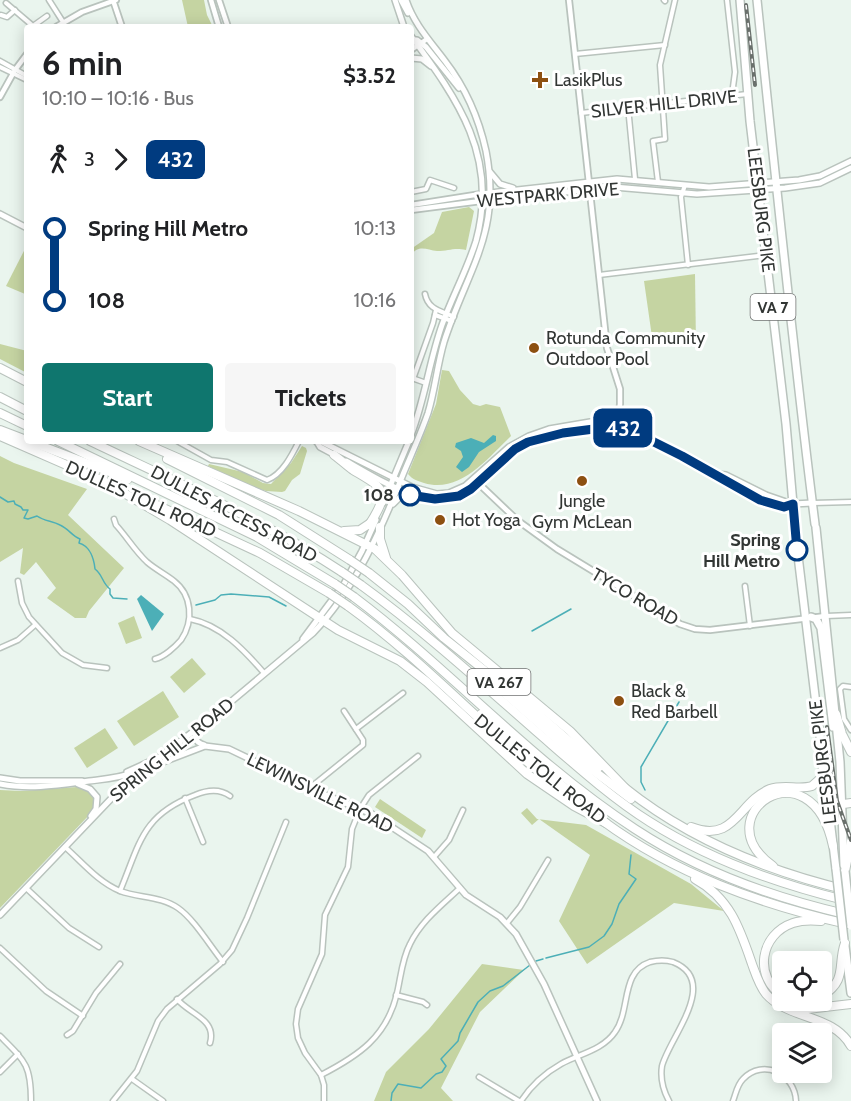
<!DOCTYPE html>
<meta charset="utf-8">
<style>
body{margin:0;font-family:Cabin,sans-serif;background:#f6f6f6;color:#202124;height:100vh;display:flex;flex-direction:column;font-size:22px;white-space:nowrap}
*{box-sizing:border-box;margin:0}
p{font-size:20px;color:#757577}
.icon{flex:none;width:33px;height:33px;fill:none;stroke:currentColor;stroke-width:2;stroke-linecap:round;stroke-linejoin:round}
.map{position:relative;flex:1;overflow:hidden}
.drawer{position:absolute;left:24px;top:24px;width:390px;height:420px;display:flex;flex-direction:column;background:#fff;border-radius:6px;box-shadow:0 3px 15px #0003}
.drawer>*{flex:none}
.badge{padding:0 12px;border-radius:9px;font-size:21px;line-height:39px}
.controls{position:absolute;left:772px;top:951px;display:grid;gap:12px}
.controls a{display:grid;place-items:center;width:60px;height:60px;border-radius:6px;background:#fff;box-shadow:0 3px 15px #0003;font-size:30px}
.map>.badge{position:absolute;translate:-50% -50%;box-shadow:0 0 0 3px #fff}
.legs{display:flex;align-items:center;gap:9px;height:66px;padding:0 18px;font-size:20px}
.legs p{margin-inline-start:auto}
.headline{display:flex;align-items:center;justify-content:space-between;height:102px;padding:0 18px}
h1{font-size:33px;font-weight:700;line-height:45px}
.button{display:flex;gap:12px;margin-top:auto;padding:12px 18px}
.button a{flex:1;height:69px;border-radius:6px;background:#0f766e;color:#fff;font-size:24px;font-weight:700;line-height:69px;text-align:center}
.button a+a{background:#f6f6f6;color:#202124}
ul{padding:0 18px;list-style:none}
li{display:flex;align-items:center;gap:21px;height:72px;font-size:22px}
li i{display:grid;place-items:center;width:9px;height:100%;margin:0 8px;background:currentColor}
li i::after{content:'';width:15px;height:15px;margin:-8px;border:4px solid;border-radius:50%;background:#fff}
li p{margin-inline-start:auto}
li:first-child i{background:linear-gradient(#0000 50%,currentColor 0)}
li:last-child i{background:linear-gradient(currentColor 50%,#0000 0)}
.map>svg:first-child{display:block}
.green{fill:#c5d4a2}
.water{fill:#4cafb7}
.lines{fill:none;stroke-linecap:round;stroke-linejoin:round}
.stream{stroke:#4cafb7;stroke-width:1.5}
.minor-casing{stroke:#b9c3bd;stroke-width:7}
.tertiary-casing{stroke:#b9c3bd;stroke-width:8}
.secondary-casing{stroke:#b9c3bd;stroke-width:8}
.trunk-casing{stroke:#b9c3bd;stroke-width:10}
.motorway-casing{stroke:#b9c3bd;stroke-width:10}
.minor{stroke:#fff;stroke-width:4}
.tertiary{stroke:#fff;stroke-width:4.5}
.secondary{stroke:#fff;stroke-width:5}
.trunk{stroke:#fff;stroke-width:7}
.motorway{stroke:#fff;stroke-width:8}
.rail-casing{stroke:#6a706c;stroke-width:4}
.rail{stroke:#fff;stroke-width:1.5;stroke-dasharray:4.5;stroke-linecap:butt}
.trunk-bridge-casing{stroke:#b9c3bd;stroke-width:10;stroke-linecap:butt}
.motorway-bridge-casing{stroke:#b9c3bd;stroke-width:10;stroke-linecap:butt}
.trunk-bridge{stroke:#fff;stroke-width:7}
.motorway-bridge{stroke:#fff;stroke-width:8}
.line-1-casing{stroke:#fff;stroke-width:14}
.line-1{stroke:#003b80;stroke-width:9}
.poi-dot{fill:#8d5011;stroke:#fff;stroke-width:2}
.stop-1-dot{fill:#fff;stroke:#003b80;stroke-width:3}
.labels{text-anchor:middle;stroke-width:6;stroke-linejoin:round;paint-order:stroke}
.shield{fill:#fff;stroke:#707271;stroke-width:1.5}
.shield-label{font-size:16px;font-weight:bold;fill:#323634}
.poi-label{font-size:18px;fill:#323634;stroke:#fff;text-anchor:start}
.street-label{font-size:18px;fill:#323634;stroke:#fff}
.stop-label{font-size:18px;font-weight:bold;fill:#323634;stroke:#fff;text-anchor:end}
</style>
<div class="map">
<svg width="851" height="1101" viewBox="0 0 851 1101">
<rect width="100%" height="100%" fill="#eaf5ee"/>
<!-- green -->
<g class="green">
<path d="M182,0h22l3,15 6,12h-25z"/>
<path d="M469,207l5,4 -8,39c-12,-3 -17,1 -29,1 -10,-1 -18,-7 -26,4v-6l23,-16 8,-21z"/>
<path d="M27,245v44l-2,5 -19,-8z"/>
<path d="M695,274l1,71 -43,-1 -9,-63z"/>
<path d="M0,344l27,7v22l-27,-14z"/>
<path d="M442,370l7,1 11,19 13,14 7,2 6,-2 14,3 11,29c-23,22 -51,58 -87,47 -6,-2 -11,-3 -16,-9l28,-70z"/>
<path d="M302,446l4,2 1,3 -7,23 -8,6 -7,11 -3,1 -16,-1 -13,-4 -45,-21 1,-2 34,8 20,11 8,1 20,-21z"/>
<path d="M0,456l14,7 73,26 -19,26 56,53 -35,43 -3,7h-11l-28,-20 9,-10 -20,-26 -12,13 -4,-2 3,-25 -23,14z"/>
<path d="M134,616l8,22 -16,6 -8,-21z"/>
<path d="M192,658l14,16 -22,19 -14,-16z"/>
<path d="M163,691l16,26 -45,29 -17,-25z"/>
<path d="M105,728l13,20 -31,20 -13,-20z"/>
<path d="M77,787l7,1 11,7 -2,16 -93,97v-118l21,1z"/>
<path d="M380,799l46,31 -4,8 -47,-31z"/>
<path d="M527,808l10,11 49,6 105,59 33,27 -50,-8 -87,61 -28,-43 31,-66 -51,-36 -7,6 -11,-12z"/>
<path d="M482,964l42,6 -44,42 -39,76 12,13h-79l12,-29 43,-43z"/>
</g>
<!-- water -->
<g class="water">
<path d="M493,435l3,1v5l-17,11 -10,15 -7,5 -6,-5 7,-10 -2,-6 -6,-4 1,-4 15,-5 13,5z"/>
<path d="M141,595l23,19 -12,17 -15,-32z"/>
</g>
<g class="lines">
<!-- stream -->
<g class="stream">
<path d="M0,497l8,5 6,-1 1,3 6,3 2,3h5l-4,8 4,1 9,-3c7,5 15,5 23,9 9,4 12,11 20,14l-1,4c11,3 15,16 16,26 8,6 7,14 15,20v5l3,4 14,1"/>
<path d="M196,605l19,-5 6,-5 10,-1 38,3 17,9"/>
<path d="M532,631l39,-22"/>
<path d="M645,790l-4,-8v-15l38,-65"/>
<path d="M546,958l43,-11 15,-11 8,-12 7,-20 17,-25 -7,-5 2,-19"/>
<path d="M536,961l7,-2"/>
<path d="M391,1101l1,-8 6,-9 23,4 15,-14 6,-2 4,-6 -5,-7 17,-18 2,-8 18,-31 12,-11 13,-5 27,-21"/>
</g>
<!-- minor casing -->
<g class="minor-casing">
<g id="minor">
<path d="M49,0l14,22"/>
<path d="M664,0l1,1"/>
<path d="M727,0l8,72 -2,15"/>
<path d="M6,3l27,23 14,-10"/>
<path d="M1,15l6,2 8,-7"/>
<path d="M575,54l90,-9"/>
<path d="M0,61l27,15"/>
<path d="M0,67l27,13"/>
<path d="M628,107l7,72"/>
<path d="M581,113l166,-19"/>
<path d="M658,182l-5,-41 12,-2 -5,-74 15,-65"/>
<path d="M685,185l-4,12 7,68"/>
<path d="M411,192l15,-3 4,-9 24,8"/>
<path d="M599,275l167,-20"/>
<path d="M425,294c3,16 17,17 29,23"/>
<path d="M435,315l17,6"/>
<path d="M412,378l14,5"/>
<path d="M413,379l20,-56 3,-13"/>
<path d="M177,441l34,19 16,2 40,18c15,-5 25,-25 32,-39"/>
<path d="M813,503l38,-1"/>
<path d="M114,519l2,6c11,12 19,26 31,37 8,7 18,12 27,19 18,14 20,40 7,59 -6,7 -17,17 -26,19"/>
<path d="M18,581l4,22 7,14 33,36 21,12 24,3"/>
<path d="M745,586l5,40"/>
<path d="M826,616l25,-1"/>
<path d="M190,619c31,6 54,31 74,54"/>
<path d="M0,648l18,-8 17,-15"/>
<path d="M851,687l-8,-1 -3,3 4,30 7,11"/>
<path d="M356,729l47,-36"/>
<path d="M311,787l52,-42v-5l-19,-29"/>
<path d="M185,798l18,44"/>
<path d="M65,847c17,15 33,35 55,44 19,7 41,5 58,17 16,11 32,38 45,54"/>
<path d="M434,857l15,-17 14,-30"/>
<path d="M26,888l43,40 30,19"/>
<path d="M120,891c20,-48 22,-76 75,-96 12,-5 24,-7 35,1"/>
<path d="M507,923l13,-16 28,-47"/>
<path d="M0,948l46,43 37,25"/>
<path d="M396,995l27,7 4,3"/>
<path d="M177,999c12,15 40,20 33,44"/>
<path d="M67,1035l6,-4 23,-38 24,-29"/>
<path d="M0,1036c25,25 31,29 31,65"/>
<path d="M0,1072l18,-18"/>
<path d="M321,1075c37,-19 66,-38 76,-82 4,-17 5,-34 13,-49 11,-23 32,-39 50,-56"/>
<path d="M479,1077l40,24"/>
<path d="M132,1079l31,22"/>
<path d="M113,1101l24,-30 21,-50 9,-12 53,-45 12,-14 15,-32 39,-96"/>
<path d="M324,1101v-16l-3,-10 -16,-22 -7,-15 -2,-14 2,-15 24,-55 3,-39 23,-48 4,-38 8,-20 9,-14 49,-39"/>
<path d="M521,1101c10,-15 24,-28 40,-37 18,-10 42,-14 54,-32 16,-22 5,-60 35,-70 8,-2 16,-2 23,0 48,19 -4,76 -11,104 -2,13 1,24 7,35"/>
<path d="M733,1101c3,-8 4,-16 10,-22 20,-21 52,-5 53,22"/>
</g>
</g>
<!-- tertiary casing -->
<g class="tertiary-casing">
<g id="tertiary">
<path d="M113,0l9,27"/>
<path d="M211,0l8,27"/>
<path d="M219,0l9,27"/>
<path d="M569,0l38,348 13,41v15l-3,22"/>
<path d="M56,27l26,-15 34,-12"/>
<path d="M411,50l16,-11"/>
<path d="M0,97l15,-27 12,-16"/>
<path d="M411,205l70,-11"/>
<path d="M411,210l70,-9"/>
<path d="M477,482l40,38 40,29 123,75 15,5 15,1 116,-14"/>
</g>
</g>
<!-- secondary casing -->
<g class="secondary-casing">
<g id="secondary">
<path d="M395,0l9,27"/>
<path d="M401,0l7,13"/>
<path d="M411,36c47,64 88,121 65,205 -9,29 -24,56 -34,84 -13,37 -17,74 -31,110"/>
<path d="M414,40h3l9,7 33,41"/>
<path d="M411,58l11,1 9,7"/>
<path d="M490,172l10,12 13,4"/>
<path d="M481,194l136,-15 92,8 90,-7 21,-4 31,-15"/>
<path d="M489,200l125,-13 83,7 88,-6 35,-5 31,-15"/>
<path d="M0,214l27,14"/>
<path d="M316,441l6,1 90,45 25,7 12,-1 16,-7 44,-39 20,-11 20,-7 41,-7h18l26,10 48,24 82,46 20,5 9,-3 19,-1"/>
<path d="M317,442l3,5 15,8"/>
<path d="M346,461c34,19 90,57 127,27 18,-15 32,-34 53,-45 18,-9 42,-12 62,-14 10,-1 18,-1 28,-3"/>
<path d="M716,474l10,1 40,20 26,9"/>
<path d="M383,503l26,-62"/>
<path d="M393,504l9,-9h7"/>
<path d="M303,639l41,-55 18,-33 14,-31"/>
<path d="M199,728c-6,7 -5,14 5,17"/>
<path d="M150,767l55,-21 24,3 94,45 49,20 56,37 38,44 34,22 16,17 28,50 53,117"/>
<path d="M127,772l22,-10"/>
<path d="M0,778l20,3h62"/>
<path d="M0,784c30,6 59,1 89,-3 16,-2 31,-3 46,-9"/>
<path d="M78,784l12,5 7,8 -1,12 -5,7"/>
<path d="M0,915l128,-134 87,-66 98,-82c43,-45 68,-103 91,-161 8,-19 17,-39 24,-59 7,-23 9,-47 16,-71 23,-72 58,-109 42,-191 -7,-32 -21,-64 -41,-90 -15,-20 -31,-37 -39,-61"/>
</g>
</g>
<!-- trunk casing -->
<g class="trunk-casing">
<g id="trunk">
<path d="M740,0l10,121 36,303 9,103"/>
<path d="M757,0c18,175 36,350 58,524"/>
<path d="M816,528l24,234 4,103"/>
<path d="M795,531l41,338"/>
<path d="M811,617l5,2 5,9 12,99"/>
<path d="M845,946l6,47"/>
</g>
</g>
<!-- motorway casing -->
<g class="motorway-casing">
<g id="motorway">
<path d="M0,368l27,14"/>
<path d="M0,397l27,14"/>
<path d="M0,413l27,13"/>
<path d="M0,430l128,49"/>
<path d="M0,436l110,48"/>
<path d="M58,441l199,96 78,47"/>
<path d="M90,441c86,41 173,79 252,131"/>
<path d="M139,441l160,70 76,38 27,26 50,58 118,98 58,60"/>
<path d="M334,455c7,5 13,11 19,15 30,18 39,20 16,55"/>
<path d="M167,459l112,56 71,45"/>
<path d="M107,483l63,37 168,110 62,31 27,21 100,92 47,32 32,17"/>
<path d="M146,500l114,53 69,40"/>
<path d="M380,527v12l6,19"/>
<path d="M344,531l16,-1 12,-8"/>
<path d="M369,573l39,31 36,34 85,68 70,61"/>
<path d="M361,585c62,45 118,96 175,146 37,32 73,65 114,91 60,38 125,61 194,78"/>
<path d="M354,597c97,73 179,166 281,232 64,42 136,68 210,85"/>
<path d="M348,606c83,60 150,138 233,199"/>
<path d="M500,689l86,76 45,34"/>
<path d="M481,714l83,73"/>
<path d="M836,714l6,20 9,18"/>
<path d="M625,788c65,52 145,84 226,103"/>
<path d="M829,811l7,-6 15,-2"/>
<path d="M603,821c72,53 157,83 244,103"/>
<path d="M691,827c44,17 47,-25 79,-38 14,-5 29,1 42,-3l9,-8 3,-16"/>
<path d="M773,866c-71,-50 38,-125 60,-20"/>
<path d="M845,871l6,-30"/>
<path d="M695,879c35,19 45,50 57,85 4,11 7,21 14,30 23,26 67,20 85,52"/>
<path d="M783,996c-30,-19 -23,-62 10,-73 9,-3 19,-3 28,-2"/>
<path d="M822,996c26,-16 15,-31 23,-53"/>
<path d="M795,1000h15"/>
<path d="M799,1010l52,-6"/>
</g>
</g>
<!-- minor -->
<use href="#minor" class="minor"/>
<!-- tertiary -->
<use href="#tertiary" class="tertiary"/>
<!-- secondary -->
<use href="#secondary" class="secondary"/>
<!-- trunk -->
<use href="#trunk" class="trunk"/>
<!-- motorway -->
<use href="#motorway" class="motorway"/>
<!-- rail casing -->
<g class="rail-casing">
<g id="rail">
<path d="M746,5l9,80"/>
<path d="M827,727l10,74 14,39"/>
</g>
</g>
<!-- rail -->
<use href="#rail" class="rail"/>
<!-- trunk-bridge casing -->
<g class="trunk-bridge-casing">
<g id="trunk-bridge">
<path d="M836,869l8,71"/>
<path d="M845,871l6,55"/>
</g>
</g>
<!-- motorway-bridge casing -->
<g class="motorway-bridge-casing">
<g id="motorway-bridge">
<path d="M350,560l19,13"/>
<path d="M342,572l19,13"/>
<path d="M335,584l19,13"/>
<path d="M329,593l19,13"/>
</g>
</g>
<!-- trunk-bridge -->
<use href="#trunk-bridge" class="trunk-bridge"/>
<!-- motorway-bridge -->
<use href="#motorway-bridge" class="motorway-bridge"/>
</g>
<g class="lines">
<!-- line-1 casing -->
<g class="line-1-casing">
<path id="line-1" d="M410,495l25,4 24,-3 12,-7 44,-40 13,-7 35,-9 54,-7 17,6 48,24 78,44 24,7 9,-3 4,46"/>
</g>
<!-- line-1 -->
<use href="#line-1" class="line-1"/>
</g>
<!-- markers -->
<g class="poi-dot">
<path d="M537 71h6v6h6v6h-6v6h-6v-6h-6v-6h6z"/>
<circle cx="534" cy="348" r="6"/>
<circle cx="582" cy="481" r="6"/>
<circle cx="440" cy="520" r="6"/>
<circle cx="619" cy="701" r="6"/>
</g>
<g class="stop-1-dot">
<circle cx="410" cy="495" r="10"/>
<circle cx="797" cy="550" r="10"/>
</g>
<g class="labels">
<!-- shield labels -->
<g class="shield">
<rect x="750.5" y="294" width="45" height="26" rx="4.5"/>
<rect x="467.5" y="669" width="63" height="26" rx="4.5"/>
</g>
<g class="shield-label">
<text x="773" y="313">VA 7</text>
<text x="499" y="688">VA 267</text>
</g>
<!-- poi labels -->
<g class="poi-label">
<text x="554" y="86">LasikPlus</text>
<text x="546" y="344">Rotunda Community<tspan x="546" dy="21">Outdoor Pool</tspan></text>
<text x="582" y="507" text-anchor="middle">Jungle<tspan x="582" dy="21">Gym McLean</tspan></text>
<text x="452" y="526">Hot Yoga</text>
<text x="631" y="697">Black &amp;<tspan x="631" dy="21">Red Barbell</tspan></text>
</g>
<!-- street labels -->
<g class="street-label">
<text transform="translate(664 104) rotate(-6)" y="6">SILVER HILL DRIVE</text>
<text transform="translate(548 195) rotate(-5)" y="6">WESTPARK DRIVE</text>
<text transform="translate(761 210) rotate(83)" y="6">LEESBURG PIKE</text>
<text transform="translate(141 499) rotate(24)" y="6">DULLES TOLL ROAD</text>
<text transform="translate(234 514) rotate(28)" y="6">DULLES ACCESS ROAD</text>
<text transform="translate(635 597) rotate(30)" y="6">TYCO ROAD</text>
<text transform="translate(172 750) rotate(-39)" y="6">SPRING HILL ROAD</text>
<text transform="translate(823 762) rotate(-97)" y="6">LEESBURG PIKE</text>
<text transform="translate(540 769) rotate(39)" y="6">DULLES TOLL ROAD</text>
<text transform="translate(320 793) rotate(26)" y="6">LEWINSVILLE ROAD</text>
</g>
<!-- stop labels -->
<g class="stop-label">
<text x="394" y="501">108</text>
<text x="780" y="546">Spring<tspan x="780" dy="21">Hill Metro</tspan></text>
</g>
</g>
</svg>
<div class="controls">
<a><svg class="icon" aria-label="locate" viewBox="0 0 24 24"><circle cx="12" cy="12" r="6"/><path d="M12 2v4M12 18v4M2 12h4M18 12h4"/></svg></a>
<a><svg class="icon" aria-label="layers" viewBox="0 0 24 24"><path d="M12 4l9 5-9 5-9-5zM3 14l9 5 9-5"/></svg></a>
</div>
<b class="badge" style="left:623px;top:428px;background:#003b80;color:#fff">432</b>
<section class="drawer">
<div class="headline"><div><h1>6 min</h1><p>10:10 – 10:16 · Bus</p></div><b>$3.52</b></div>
<div class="legs"><svg class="icon" aria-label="walk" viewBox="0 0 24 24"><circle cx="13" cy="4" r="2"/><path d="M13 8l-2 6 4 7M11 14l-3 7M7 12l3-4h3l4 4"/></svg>3<svg class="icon" aria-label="forward" viewBox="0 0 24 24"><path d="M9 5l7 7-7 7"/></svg><b class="badge" style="background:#003b80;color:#fff">432</b></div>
<ul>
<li><i style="color:#003b80"></i><b>Spring Hill Metro</b><p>10:13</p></li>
<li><i style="color:#003b80"></i><b>108</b><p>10:16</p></li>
</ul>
<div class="button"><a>Start</a><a>Tickets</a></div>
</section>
</div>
